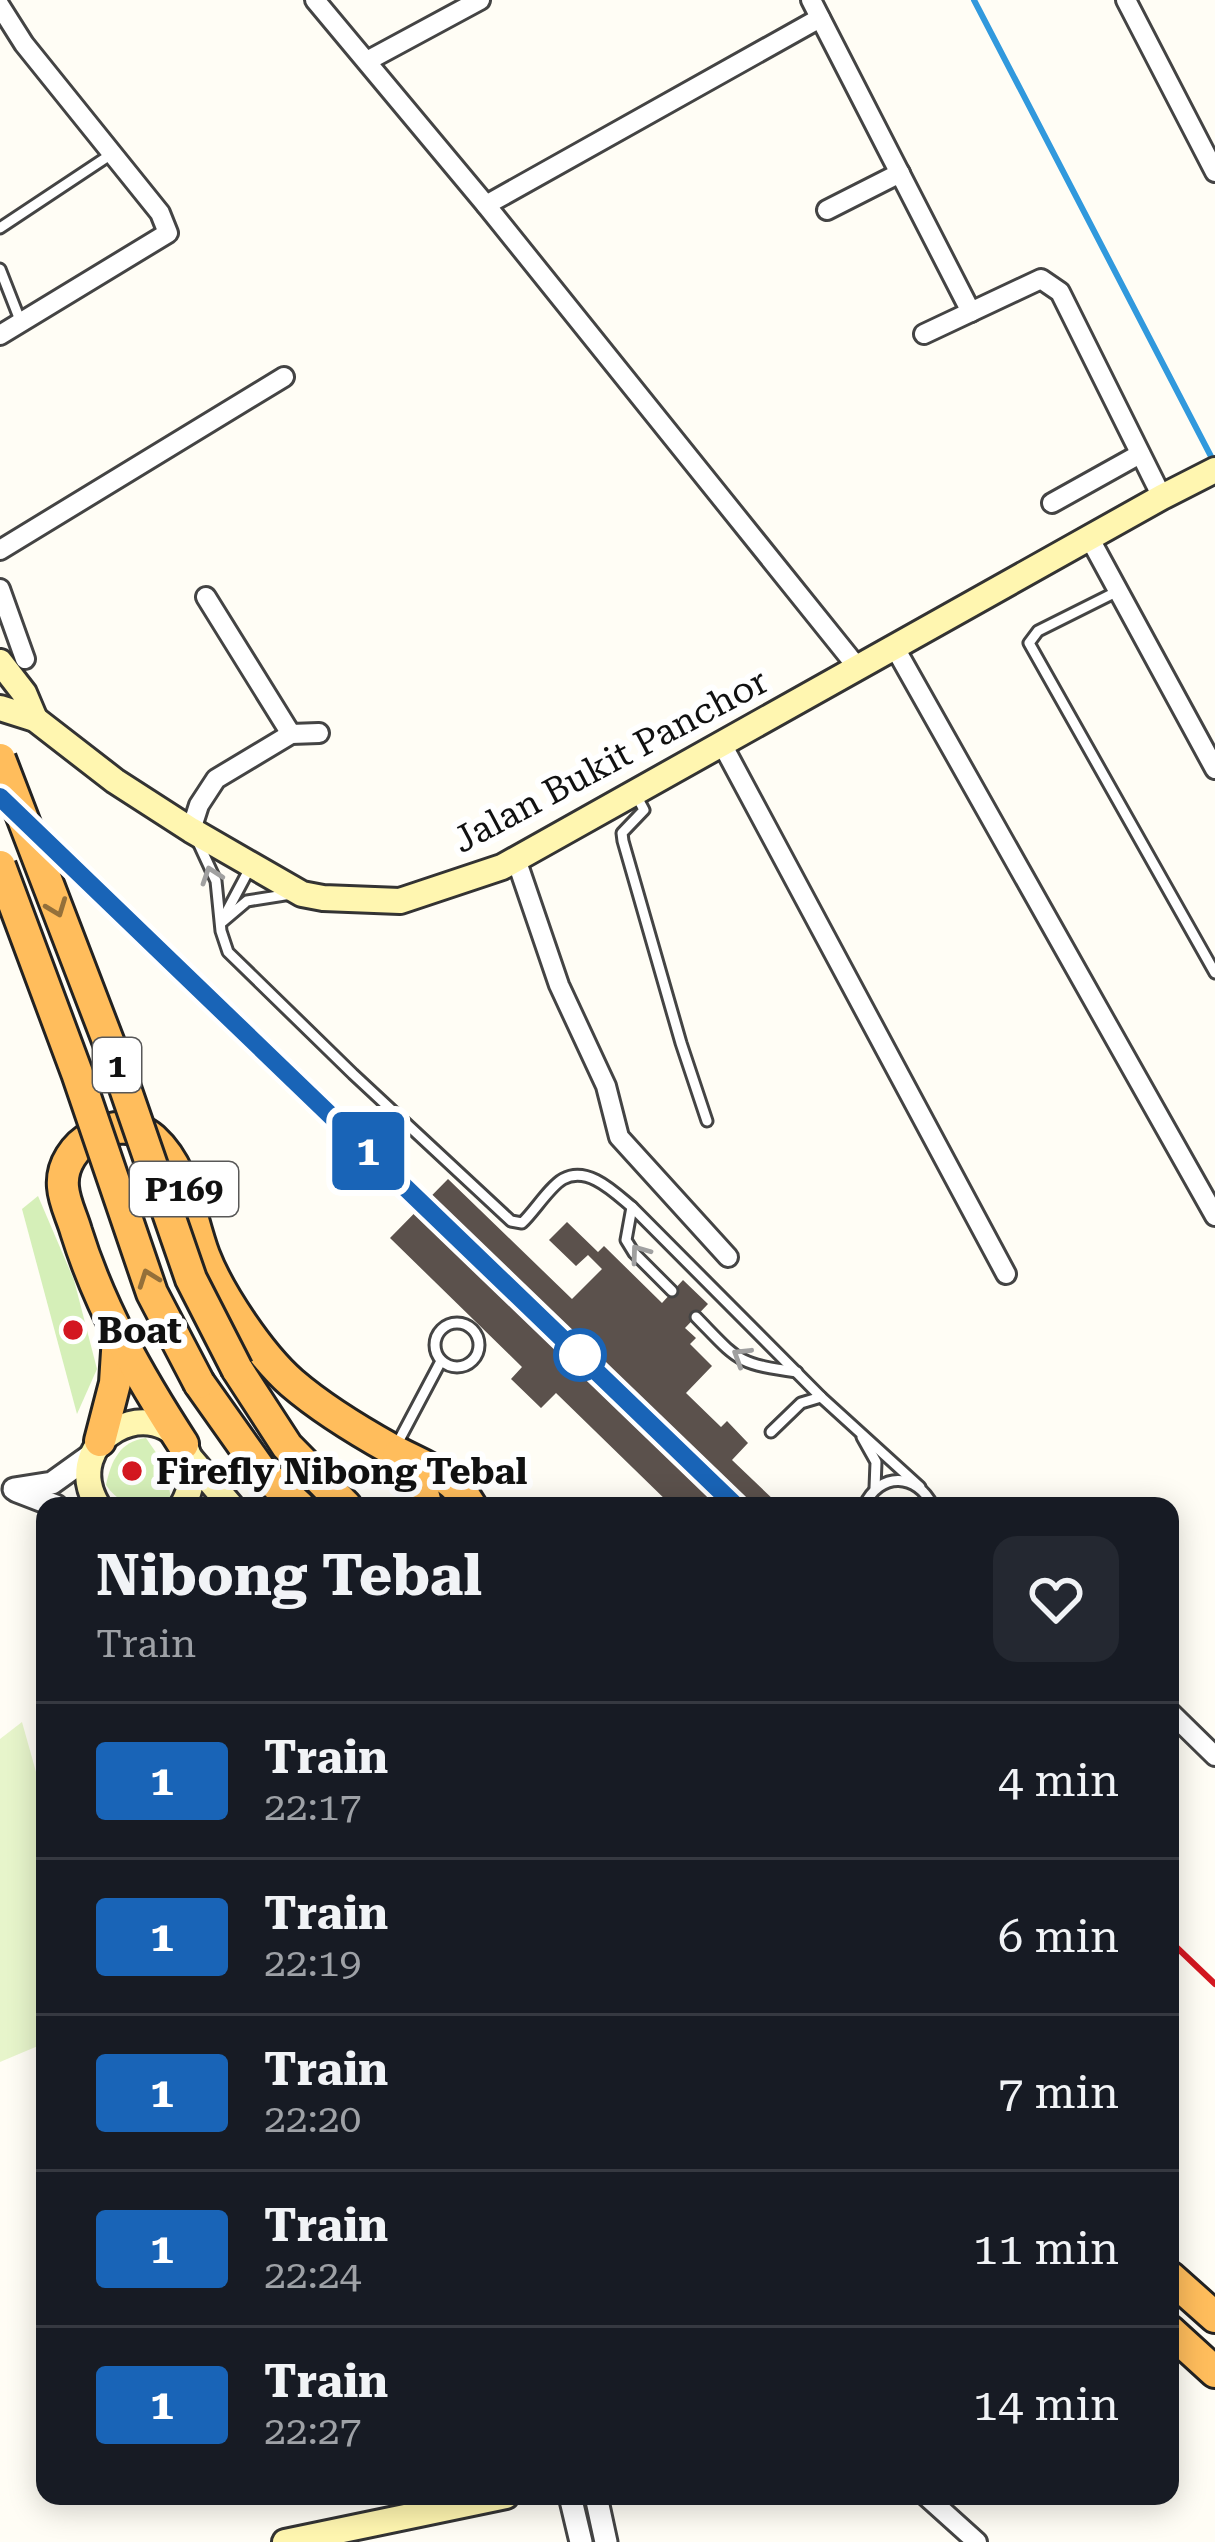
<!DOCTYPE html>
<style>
body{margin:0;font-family:"Roboto Serif",serif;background:#242831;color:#f1f3f6;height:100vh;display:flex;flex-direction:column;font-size:45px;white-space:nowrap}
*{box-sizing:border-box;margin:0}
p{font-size:39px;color:#9ea1a6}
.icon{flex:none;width:66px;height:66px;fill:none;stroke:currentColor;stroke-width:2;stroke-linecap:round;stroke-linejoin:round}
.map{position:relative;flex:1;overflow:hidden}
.details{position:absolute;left:36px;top:1497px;width:1143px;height:1008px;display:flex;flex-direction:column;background:#171b24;border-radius:24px;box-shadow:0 6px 30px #0003}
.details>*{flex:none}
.badge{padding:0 24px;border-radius:9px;font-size:42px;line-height:78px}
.map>.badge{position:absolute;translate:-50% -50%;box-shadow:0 0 0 6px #fff}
.round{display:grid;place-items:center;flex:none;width:126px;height:126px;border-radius:24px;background:#242831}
.head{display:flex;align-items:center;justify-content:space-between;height:204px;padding:0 60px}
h1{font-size:57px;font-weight:700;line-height:90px}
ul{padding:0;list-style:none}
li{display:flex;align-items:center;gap:36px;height:156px;padding:0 60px;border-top:3px solid #363941}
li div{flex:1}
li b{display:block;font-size:45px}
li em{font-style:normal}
li .badge{min-width:132px;font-weight:700;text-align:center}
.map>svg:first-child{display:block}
.green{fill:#d5efb8}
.pitch{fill:#e7f5cb}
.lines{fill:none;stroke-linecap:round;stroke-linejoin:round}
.stream{stroke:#3199dd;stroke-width:6}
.building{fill:#5b514c}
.service-casing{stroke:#444;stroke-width:15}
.minor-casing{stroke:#444;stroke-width:24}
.tertiary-casing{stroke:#444;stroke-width:27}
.secondary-casing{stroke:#333;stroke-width:30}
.trunk-casing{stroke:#222;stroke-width:36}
.service{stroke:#fff;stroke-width:9}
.minor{stroke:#fff;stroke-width:18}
.tertiary{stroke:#fff;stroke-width:21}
.secondary{stroke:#fff6b0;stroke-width:24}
.trunk{stroke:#ffbd5c;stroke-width:30}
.rail{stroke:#d31720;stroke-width:6}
.trunk-bridge-casing{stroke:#222;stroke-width:36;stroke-linecap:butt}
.trunk-bridge{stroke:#ffbd5c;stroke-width:30}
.oneway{stroke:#a0a0a0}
.oneway2{stroke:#94703a}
.line-casing{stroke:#fff;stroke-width:27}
.line{stroke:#1964b7;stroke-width:18}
.poi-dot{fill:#d31720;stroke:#fff;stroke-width:4.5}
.stop-dot{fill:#fff;stroke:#1964b7;stroke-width:6}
.labels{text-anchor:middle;stroke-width:12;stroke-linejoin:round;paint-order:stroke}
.shield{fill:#fff;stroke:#585858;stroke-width:3}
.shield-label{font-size:33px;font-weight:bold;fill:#111}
.street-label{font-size:36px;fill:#111;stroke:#fff}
.poi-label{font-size:36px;font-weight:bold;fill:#111;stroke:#fff;text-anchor:start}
</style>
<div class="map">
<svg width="1215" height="2542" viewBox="0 0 1215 2542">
<rect width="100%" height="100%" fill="#fffdf5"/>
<!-- green -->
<g class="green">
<path d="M38,1196l36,84 23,89 -20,45 -55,-205z"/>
<path d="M146,1438l20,29 5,33c-26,10 -49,9 -65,-15 5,-24 14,-44 40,-47z"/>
</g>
<!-- pitch -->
<path class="pitch" d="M22,1722l23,82v239l-45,19v-323z"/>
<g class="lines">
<!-- stream -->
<path class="stream" d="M974,0l241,464"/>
</g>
<!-- building -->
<path class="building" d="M448,1179l124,120 30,-30 -14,-14 -12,11 -27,-26 18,-18 31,30 6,-6 58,57 21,-23 25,24 -23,24 11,10 -6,6 22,22 -26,27 35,34 6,-6 21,22 -16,17 44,42 -4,4h-100l-116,-113 -15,15 -30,-29 11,-12 -132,-129z"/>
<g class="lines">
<!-- service casing -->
<g class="service-casing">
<g id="service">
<path d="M0,228l110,-73"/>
<path d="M0,269l20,51"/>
<path d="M1118,591l-80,40 -9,12 186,330"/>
<path d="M635,793l9,17 -22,23 1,8 58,202 26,78"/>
<path d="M197,840l19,41 5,50 7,21 125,122 158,147 11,2c12,-11 28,-37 41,-44 25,-14 52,14 69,28l189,190 99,90"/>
<path d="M225,915l26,-49"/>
<path d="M221,923l26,-22 44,-7"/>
<path d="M632,1207l-6,33 8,13 38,38"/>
<path d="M696,1317c42,43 40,47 101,55"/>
<circle cx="457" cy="1345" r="22"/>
<path d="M771,1432l30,-29 20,-6"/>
<path d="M862,1437l14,25 -1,26"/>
<path d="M396,1446l45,-85"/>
<path d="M864,1506c16,-35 53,-33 69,0"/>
</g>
</g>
<!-- minor casing -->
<g class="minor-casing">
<g id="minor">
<path d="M315,0l171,205 372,463"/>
<path d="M811,0l160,312"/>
<path d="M1126,0l89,172"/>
<path d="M0,6l24,38 136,169 8,20 -168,102"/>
<path d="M367,61l113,-61"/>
<path d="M486,205l334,-187"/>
<path d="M827,210l73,-37"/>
<path d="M924,334l117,-55 19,13 102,205"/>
<path d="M1052,503l88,-49"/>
<path d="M1090,539l125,230"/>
<path d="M0,550l284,-173"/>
<path d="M0,589l25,70"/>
<path d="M206,597l85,137"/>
<path d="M895,648l320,568"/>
<path d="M722,744l284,530"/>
<path d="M191,830l8,-25 17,-26 75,-45 28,-1"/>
<path d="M516,859l43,126 47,101 13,51 109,120"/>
<path d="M1170,1712l45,44"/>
<path d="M926,2496l51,46"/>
</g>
</g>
<!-- tertiary casing -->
<g class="tertiary-casing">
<g id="tertiary">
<path d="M14,1489l38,-6 39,-28"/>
<path d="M17,1491l39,15"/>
<path d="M570,2496l11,46"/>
<path d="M596,2496l10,46"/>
</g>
</g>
<!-- secondary casing -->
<g class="secondary-casing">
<g id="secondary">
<path d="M0,662l24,31 11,26"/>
<path d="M0,708l35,11 80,62 76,49 111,64 21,4 77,3 102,-34 660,-370 53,-27"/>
<path d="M191,1459l40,47"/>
<path d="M98,1506c-41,-67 59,-118 89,-55 9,20 5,37 -5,55"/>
<path d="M285,2542l221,-46"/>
</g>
</g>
<!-- trunk casing -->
<g class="trunk-casing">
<g id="trunk">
<path d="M237,1369l50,77 59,60"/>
<path d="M199,1383l63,89 37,34"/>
<path d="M100,1441l15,-58 3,-47"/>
<path d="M183,1444c-44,-68 -83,-136 -107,-213 -4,-14 -12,-29 -13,-44 -4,-44 56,-78 90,-48 33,30 36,76 51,116 15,39 56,100 88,128 29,25 65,47 99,66 29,16 62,25 80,57"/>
<path d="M398,1455c14,14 26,31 28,51"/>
<path d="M1170,2277l45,40"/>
<path d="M1170,2331l45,41"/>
</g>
</g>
<!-- service -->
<use href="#service" class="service"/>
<!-- minor -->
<use href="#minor" class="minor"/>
<!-- tertiary -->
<use href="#tertiary" class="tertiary"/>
<!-- secondary -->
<use href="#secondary" class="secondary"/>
<!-- trunk -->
<use href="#trunk" class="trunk"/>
<!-- rail -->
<g class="rail">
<path d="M0,797l423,407"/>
<path d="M1170,1941l45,43"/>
</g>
<!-- trunk-bridge casing -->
<g class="trunk-bridge-casing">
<g id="trunk-bridge">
<path d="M0,759l115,300 76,220 46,90"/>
<path d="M0,866l77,207 75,220 47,90"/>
</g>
</g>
<!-- trunk-bridge -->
<use href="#trunk-bridge" class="trunk-bridge"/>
</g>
<!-- one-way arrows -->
<defs><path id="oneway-chevron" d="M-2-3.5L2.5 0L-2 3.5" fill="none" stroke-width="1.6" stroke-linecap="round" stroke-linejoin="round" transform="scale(3)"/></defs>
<g class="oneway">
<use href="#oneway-chevron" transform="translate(211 875) rotate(-109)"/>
<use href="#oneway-chevron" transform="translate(639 1253) rotate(-126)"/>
<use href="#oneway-chevron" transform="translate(741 1356) rotate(-148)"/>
</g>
<g class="oneway2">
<use href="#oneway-chevron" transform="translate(57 908) rotate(69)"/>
<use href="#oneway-chevron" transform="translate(148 1278) rotate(-110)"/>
</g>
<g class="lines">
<!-- line casing -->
<g class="line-casing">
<path id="line" d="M0,797l736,709"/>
</g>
<!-- line -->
<use href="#line" class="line"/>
</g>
<!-- markers -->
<g class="poi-dot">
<circle cx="73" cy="1330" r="12"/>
<circle cx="132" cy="1471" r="12"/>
</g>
<circle class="stop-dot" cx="580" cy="1355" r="24"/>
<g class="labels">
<!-- shield labels -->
<g class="shield">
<rect x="93" y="1038" width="48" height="54" rx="9"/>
<rect x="130" y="1162" width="108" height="54" rx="9"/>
</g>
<g class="shield-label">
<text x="117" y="1077">1</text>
<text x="184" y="1201">P169</text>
</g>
<!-- street labels -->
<g class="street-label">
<text transform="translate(610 760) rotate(-28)" y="13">Jalan Bukit Panchor</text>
</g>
<!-- poi labels -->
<g class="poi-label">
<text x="97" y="1343">Boat</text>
<text x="156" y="1484">Firefly Nibong Tebal</text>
</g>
</g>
</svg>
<b class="badge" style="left:368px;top:1151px;background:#1964b7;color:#fff">1</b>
<section class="details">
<div class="head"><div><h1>Nibong Tebal</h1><p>Train</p></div><a class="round"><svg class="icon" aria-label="heart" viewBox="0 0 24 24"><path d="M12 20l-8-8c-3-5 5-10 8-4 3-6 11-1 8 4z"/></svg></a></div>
<ul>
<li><span class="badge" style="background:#1964b7;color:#fff">1</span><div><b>Train</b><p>22:17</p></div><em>4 min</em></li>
<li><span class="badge" style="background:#1964b7;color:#fff">1</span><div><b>Train</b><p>22:19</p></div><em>6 min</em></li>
<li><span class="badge" style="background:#1964b7;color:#fff">1</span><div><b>Train</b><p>22:20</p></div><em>7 min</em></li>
<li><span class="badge" style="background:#1964b7;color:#fff">1</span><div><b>Train</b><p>22:24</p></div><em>11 min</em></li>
<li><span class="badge" style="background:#1964b7;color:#fff">1</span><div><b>Train</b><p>22:27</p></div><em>14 min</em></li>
</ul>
</section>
</div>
